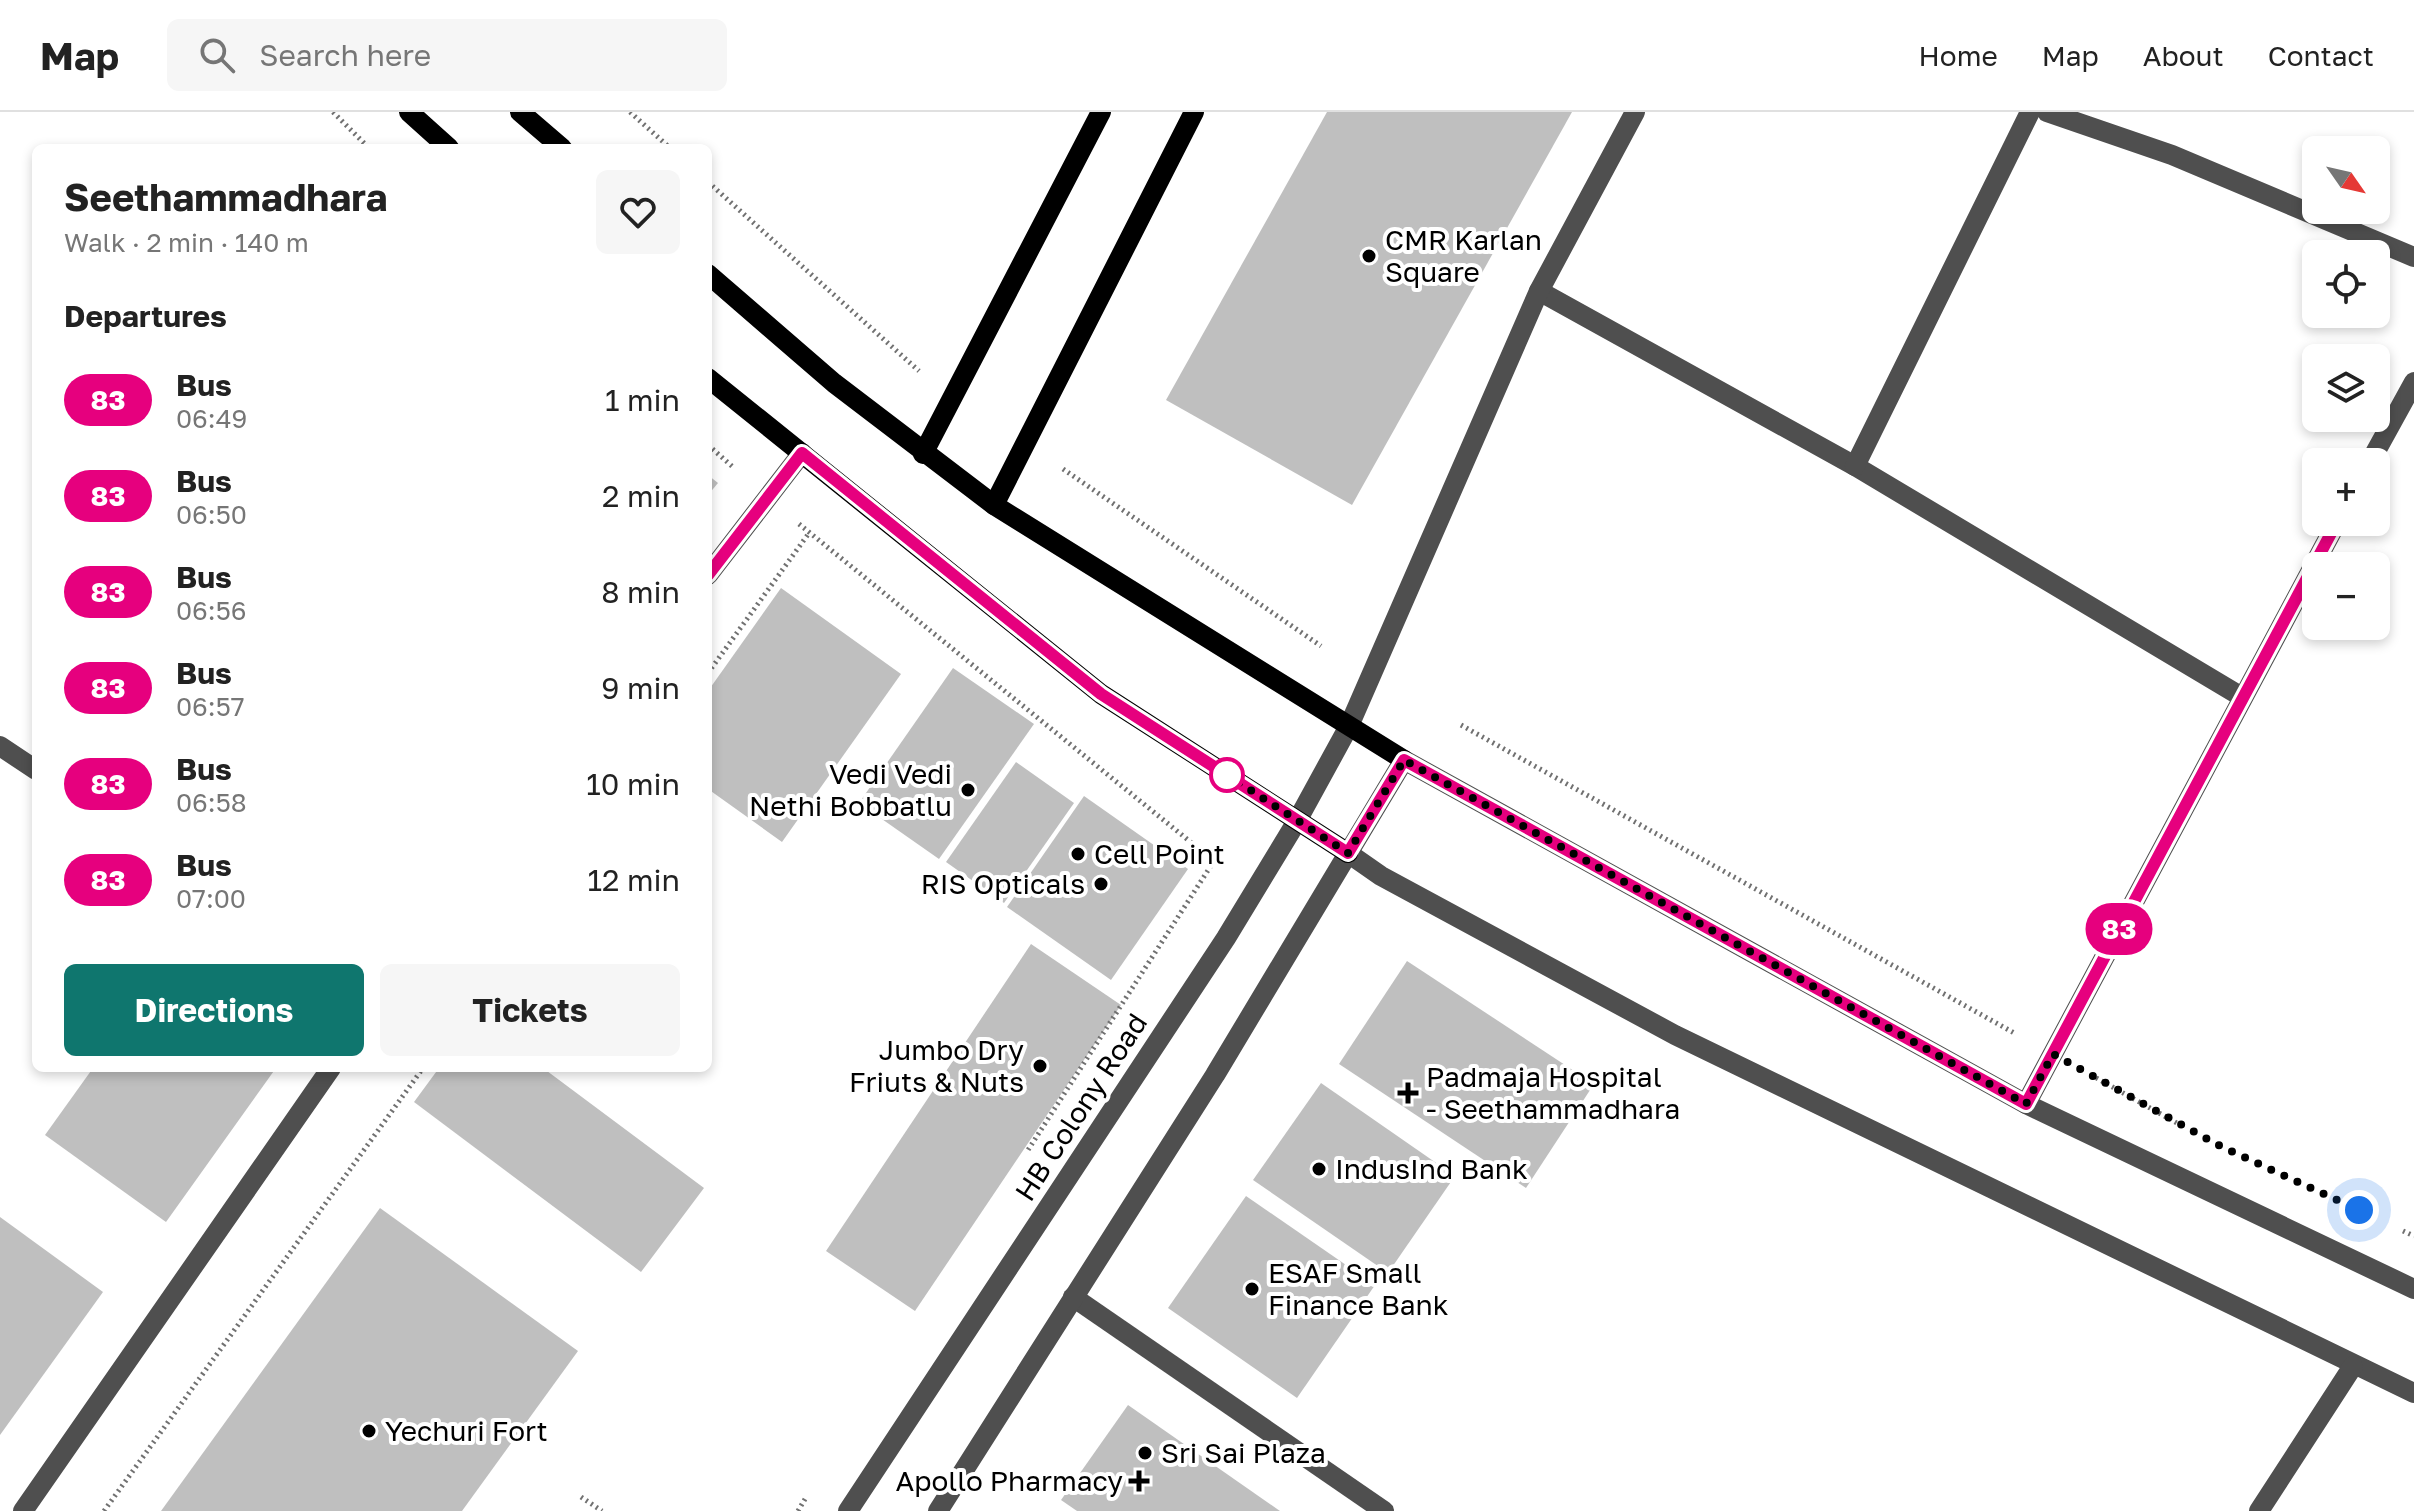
<!DOCTYPE html>
<meta charset="utf-8">
<style>
body{margin:0;font-family:"Golos Text",sans-serif;background:#f6f6f6;color:#222;height:100vh;display:flex;flex-direction:column;font-size:30px;white-space:nowrap}
*{box-sizing:border-box;margin:0}
p{font-size:26px;color:#767676}
.icon{flex:none;width:44px;height:44px;fill:none;stroke:currentColor;stroke-width:2;stroke-linecap:round;stroke-linejoin:round}
.map{position:relative;flex:1;overflow:hidden}
.side{position:absolute;left:32px;top:32px;width:680px;height:928px;display:flex;flex-direction:column;background:#fff;border-radius:12px;box-shadow:0 4px 12px #0003}
.side>*{flex:none}
.badge{padding:0 16px;border-radius:26px;font-size:28px;line-height:52px}
.needle{width:52px;rotate:124deg}
.controls{position:absolute;left:2302px;top:24px;display:grid;gap:16px}
.controls a{display:grid;place-items:center;width:88px;height:88px;border-radius:12px;background:#fff;box-shadow:0 4px 12px #0003;font-size:40px}
.you{position:absolute;width:40px;height:40px;margin:-20px;border:6px solid #fff;border-radius:50%;background:#1a73e8;box-shadow:0 0 0 12px #1a73e833}
.map>.badge{position:absolute;translate:-50% -50%;box-shadow:0 0 0 4px #fff}
h2{padding:0 32px;font-size:30px;line-height:72px}
.round{display:grid;place-items:center;flex:none;width:84px;height:84px;border-radius:12px;background:#f6f6f6}
.headline{display:flex;align-items:center;justify-content:space-between;height:136px;padding:0 32px}
h1{font-size:38px;font-weight:700;line-height:60px}
.button{display:flex;gap:16px;margin-top:auto;padding:16px 32px}
.button a{flex:1;height:92px;border-radius:12px;background:#0f766e;color:#fff;font-size:32px;font-weight:700;line-height:92px;text-align:center}
.button a+a{background:#f6f6f6;color:#222}
ul{padding:0;list-style:none}
li{display:flex;align-items:center;gap:24px;height:96px;padding:0 32px}
li div{flex:1}
li b{display:block;font-size:30px}
li em{font-style:normal}
li .badge{min-width:88px;font-weight:700;text-align:center}
header{display:flex;align-items:center;gap:48px;box-sizing:border-box;height:112px;padding:0 40px;background:#fff;border-bottom:2px solid #e0e0e0}
header strong{font-size:38px}
nav{display:flex;gap:44px;margin-inline-start:auto;font-size:28px}
.search{width:560px;height:72px;background:#f6f6f6;display:flex;align-items:center;gap:20px;box-sizing:border-box;padding:0 28px;border-radius:12px;color:#767676;font-size:30px}
.map>svg:first-child{display:block}
.building{fill:#bfbfbf}
.lines{fill:none;stroke-linecap:round;stroke-linejoin:round}
.path{stroke:#717171;stroke-width:5;stroke-dasharray:2 4;stroke-linecap:butt}
.minor{stroke:#4f4f4f;stroke-width:20}
.major{stroke:#000;stroke-width:20}
.line-casing{stroke:#fff;stroke-width:18}
.line{stroke:#e6007e;stroke-width:12}
.walk{stroke:#000;stroke-width:8;stroke-dasharray:0 14.4}
.poi-dot{fill:#000;stroke:#fff;stroke-width:3}
.stop-dot{fill:#fff;stroke:#e6007e;stroke-width:4}
.labels{text-anchor:middle;stroke-width:8;stroke-linejoin:round;paint-order:stroke}
.poi-label{font-size:28px;fill:#000;stroke:#fff;text-anchor:start}
.street-label{font-size:28px;fill:#000;stroke:#fff}
</style>
<header>
<strong>Map</strong>
<div class="search"><svg class="icon" aria-label="search" viewBox="0 0 24 24"><circle cx="10" cy="10" r="6"/><path d="M15 15l6 6"/></svg>Search here</div>
<nav><a>Home</a><a>Map</a><a>About</a><a>Contact</a></nav>
</header>
<div class="map">
<svg width="2414" height="1399" viewBox="0 0 2414 1399">
<rect width="100%" height="100%" fill="#fff"/>
<!-- building -->
<g class="building">
<path d="M1327,0h245l-220,393 -186,-105z"/>
<path d="M708,363l10,8 -10,12z"/>
<path d="M781,476l120,86 -119,168 -74,-53v-98z"/>
<path d="M953,556l81,56 -95,135 -80,-56z"/>
<path d="M1016,650l58,41 -70,100 -58,-41z"/>
<path d="M1084,684l104,73 -77,111 -104,-73z"/>
<path d="M1031,832l90,61 -206,306 -89,-60z"/>
<path d="M1407,849l187,123 -68,104 -187,-124z"/>
<path d="M93,956h183l-110,154 -121,-87z"/>
<path d="M439,956h104l161,120 -63,84 -227,-170z"/>
<path d="M1321,971l134,93 -67,97 -135,-93z"/>
<path d="M1246,1084l129,89 -78,113 -129,-90z"/>
<path d="M380,1096l198,143 -116,160h-301z"/>
<path d="M0,1105l103,75 -103,143z"/>
<path d="M1128,1293l152,106h-203l-16,-11z"/>
</g>
<g class="lines">
<!-- path -->
<g class="path">
<path d="M333,0l36,36"/>
<path d="M630,0l40,36"/>
<path d="M708,70l211,189"/>
<path d="M708,333l26,23"/>
<path d="M1063,357l258,177"/>
<path d="M799,412l415,337 -186,289"/>
<path d="M708,561l101,-140"/>
<path d="M1461,613l555,309"/>
<path d="M2091,963l93,52"/>
<path d="M2403,1119l11,5"/>
<path d="M581,1385l21,14"/>
<path d="M104,1399l319,-443"/>
<path d="M798,1399l7,-12"/>
</g>
<!-- minor -->
<g class="minor">
<path d="M2047,0l125,43 242,102"/>
<path d="M1539,179l316,175 387,231"/>
<path d="M2370,350l44,-80"/>
<path d="M1855,354l175,-354"/>
<path d="M708,463l94,-122"/>
<path d="M0,634l36,24"/>
<path d="M1348,741l33,23 294,159 739,358"/>
<path d="M2026,992l311,-582"/>
<path d="M1073,1185l311,214"/>
<path d="M23,1399l308,-443"/>
<path d="M848,1399l378,-573 71,-117 52,-95 190,-435 96,-179"/>
<path d="M938,1399l277,-436 189,-315 622,344 388,185"/>
<path d="M2259,1399l94,-145"/>
</g>
<!-- major -->
<g class="major">
<path d="M409,0l40,36"/>
<path d="M520,0l42,36"/>
<path d="M708,162l126,109 160,122 410,255"/>
<path d="M708,266l393,316 247,159"/>
<path d="M923,342l178,-342"/>
<path d="M994,393l200,-393"/>
</g>
</g>
<g class="lines">
<!-- line casing -->
<g class="line-casing">
<path id="line" d="M708,463l94,-122 299,241 247,159 56,-93 622,344 311,-582"/>
</g>
<!-- line -->
<use href="#line" class="line"/>
<!-- walk -->
<path class="walk" d="M1227,663l121,78 56,-93 622,344 27,-50 169,93 137,63"/>
</g>
<!-- markers -->
<g class="poi-dot">
<circle cx="1369" cy="144" r="8"/>
<circle cx="968" cy="678" r="8"/>
<circle cx="1078" cy="742" r="8"/>
<circle cx="1101" cy="772" r="8"/>
<circle cx="1040" cy="954" r="8"/>
<path d="M1404 969h8v8h8v8h-8v8h-8v-8h-8v-8h8z"/>
<circle cx="1319" cy="1057" r="8"/>
<circle cx="1252" cy="1177" r="8"/>
<circle cx="369" cy="1319" r="8"/>
<circle cx="1145" cy="1341" r="8"/>
<path d="M1135 1357h8v8h8v8h-8v8h-8v-8h-8v-8h8z"/>
</g>
<circle class="stop-dot" cx="1227" cy="663" r="16"/>
<g class="labels">
<!-- poi labels -->
<g class="poi-label">
<text x="1385" y="138">CMR Karlan<tspan x="1385" dy="32">Square</tspan></text>
<text x="952" y="672" text-anchor="end">Vedi Vedi<tspan x="952" dy="32">Nethi Bobbatlu</tspan></text>
<text x="1094" y="752">Cell Point</text>
<text x="1085" y="782" text-anchor="end">RIS Opticals</text>
<text x="1024" y="948" text-anchor="end">Jumbo Dry<tspan x="1024" dy="32">Friuts &amp; Nuts</tspan></text>
<text x="1426" y="975">Padmaja Hospital<tspan x="1426" dy="32">- Seethammadhara</tspan></text>
<text x="1335" y="1067">IndusInd Bank</text>
<text x="1268" y="1171">ESAF Small<tspan x="1268" dy="32">Finance Bank</tspan></text>
<text x="385" y="1329">Yechuri Fort</text>
<text x="1161" y="1351">Sri Sai Plaza</text>
<text x="1123" y="1379" text-anchor="end">Apollo Pharmacy</text>
</g>
<!-- street labels -->
<g class="street-label">
<text transform="translate(1081 995) rotate(-57)" y="10">HB Colony Road</text>
</g>
</g>
</svg>
<div class="controls">
<a><svg class="needle" viewBox="-14 -14 28 28"><path d="M0-13l5 13h-10z" fill="#e53935"/><path d="M0 13l5-13h-10z" fill="#767676"/></svg></a>
<a><svg class="icon" aria-label="locate" viewBox="0 0 24 24"><circle cx="12" cy="12" r="6"/><path d="M12 2v4M12 18v4M2 12h4M18 12h4"/></svg></a>
<a><svg class="icon" aria-label="layers" viewBox="0 0 24 24"><path d="M12 4l9 5-9 5-9-5zM3 14l9 5 9-5"/></svg></a>
<a>+</a>
<a>−</a>
</div>
<div class="you" style="left:2359px;top:1098px"></div>
<b class="badge" style="left:2119px;top:817px;background:#e6007e;color:#fff">83</b>
<section class="side">
<div class="headline"><div><h1>Seethammadhara</h1><p>Walk · 2 min · 140 m</p></div><a class="round"><svg class="icon" aria-label="heart" viewBox="0 0 24 24"><path d="M12 20l-8-8c-3-5 5-10 8-4 3-6 11-1 8 4z"/></svg></a></div>
<h2>Departures</h2>
<ul>
<li><span class="badge" style="background:#e6007e;color:#fff">83</span><div><b>Bus</b><p>06:49</p></div><em>1 min</em></li>
<li><span class="badge" style="background:#e6007e;color:#fff">83</span><div><b>Bus</b><p>06:50</p></div><em>2 min</em></li>
<li><span class="badge" style="background:#e6007e;color:#fff">83</span><div><b>Bus</b><p>06:56</p></div><em>8 min</em></li>
<li><span class="badge" style="background:#e6007e;color:#fff">83</span><div><b>Bus</b><p>06:57</p></div><em>9 min</em></li>
<li><span class="badge" style="background:#e6007e;color:#fff">83</span><div><b>Bus</b><p>06:58</p></div><em>10 min</em></li>
<li><span class="badge" style="background:#e6007e;color:#fff">83</span><div><b>Bus</b><p>07:00</p></div><em>12 min</em></li>
</ul>
<div class="button"><a>Directions</a><a>Tickets</a></div>
</section>
</div>
